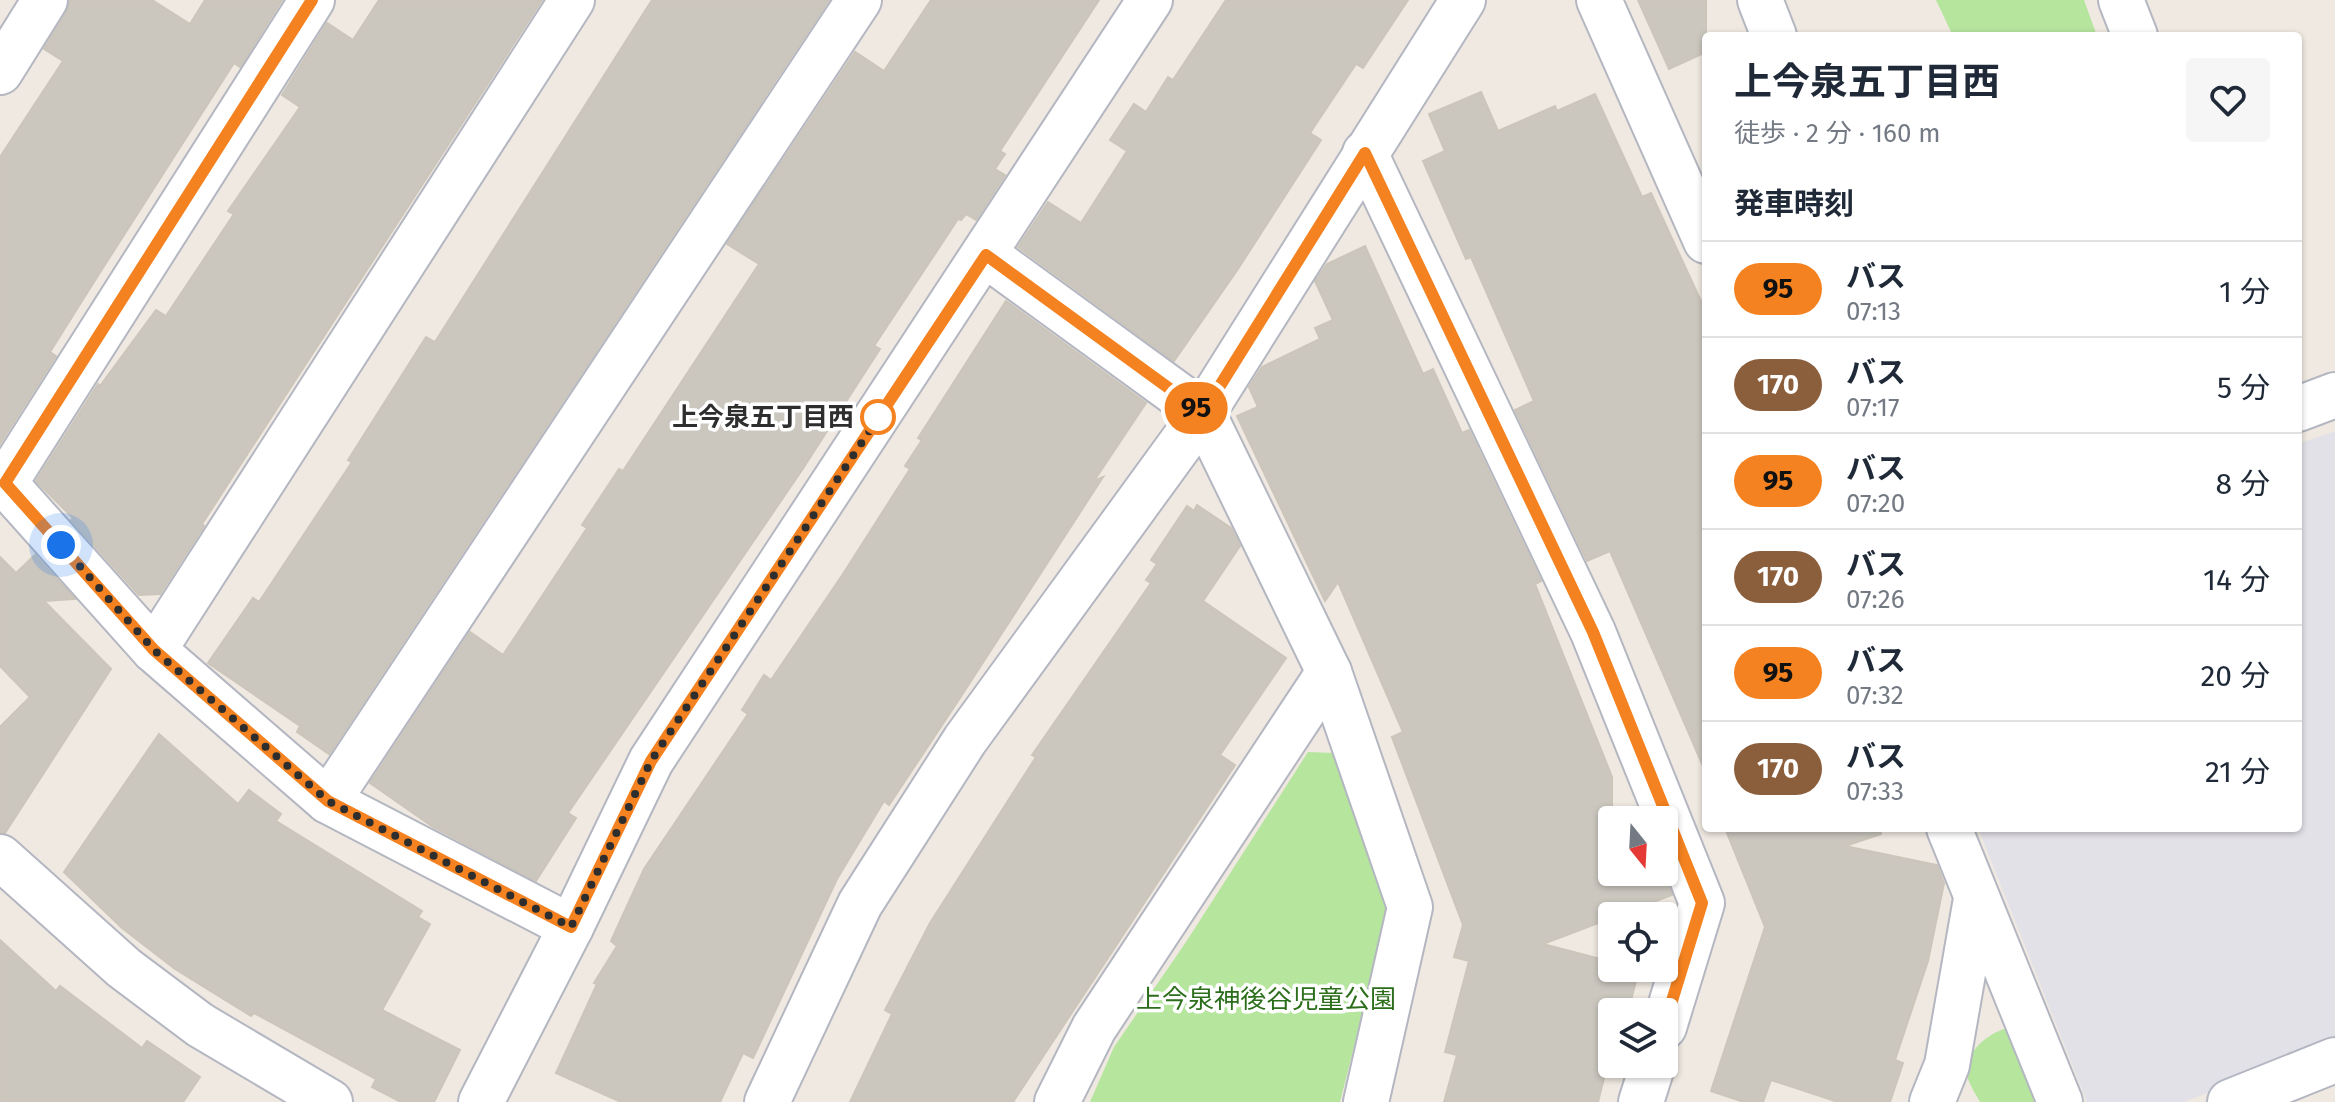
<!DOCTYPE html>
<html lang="ja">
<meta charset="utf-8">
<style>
body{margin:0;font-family:"Fira Sans","Noto Sans JP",sans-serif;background:#f6f6f7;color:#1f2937;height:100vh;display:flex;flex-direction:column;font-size:30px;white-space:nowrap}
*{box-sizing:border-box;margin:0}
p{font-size:26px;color:#747a83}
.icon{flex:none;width:44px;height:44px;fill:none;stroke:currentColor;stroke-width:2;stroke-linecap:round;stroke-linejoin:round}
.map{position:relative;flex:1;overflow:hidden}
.drawer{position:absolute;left:1702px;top:32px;width:600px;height:800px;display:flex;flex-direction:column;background:#fff;border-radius:8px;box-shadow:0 2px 6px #0004}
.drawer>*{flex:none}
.badge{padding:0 16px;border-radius:26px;font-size:28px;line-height:52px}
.needle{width:52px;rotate:162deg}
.fabs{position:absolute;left:1598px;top:806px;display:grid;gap:16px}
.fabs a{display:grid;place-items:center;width:80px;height:80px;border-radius:8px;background:#fff;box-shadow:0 2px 6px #0004;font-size:40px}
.you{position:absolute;width:40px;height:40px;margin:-20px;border:6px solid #fff;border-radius:50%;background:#1a73e8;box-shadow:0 0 0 12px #1a73e833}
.map>.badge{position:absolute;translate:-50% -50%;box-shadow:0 0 0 4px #fff}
h2{padding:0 32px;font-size:30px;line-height:72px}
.round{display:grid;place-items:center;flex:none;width:84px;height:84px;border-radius:8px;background:#f6f6f7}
.summary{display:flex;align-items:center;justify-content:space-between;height:136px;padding:0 32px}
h1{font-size:38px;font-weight:700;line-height:60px}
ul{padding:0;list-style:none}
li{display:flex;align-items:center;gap:24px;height:96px;padding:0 32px;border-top:2px solid #e0e1e3}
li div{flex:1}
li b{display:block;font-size:30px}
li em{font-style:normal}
li .badge{min-width:88px;font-weight:700;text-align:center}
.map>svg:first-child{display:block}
.industrial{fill:#e3e1e8}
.green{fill:#b6e59e}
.building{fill:#cbc7bf;stroke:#cbc5ba;stroke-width:2}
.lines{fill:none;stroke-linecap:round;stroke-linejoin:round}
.minor-casing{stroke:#b4b7c1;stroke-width:48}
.minor{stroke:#fff;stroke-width:44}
.line-casing{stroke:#fff;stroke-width:18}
.line{stroke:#f58220;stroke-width:12}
.walk{stroke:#2e2e2e;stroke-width:8;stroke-dasharray:0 14.4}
.stop-dot{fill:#fff;stroke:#f58220;stroke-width:4}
.labels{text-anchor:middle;stroke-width:7;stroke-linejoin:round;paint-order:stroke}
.stop-label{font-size:26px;font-weight:bold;fill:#2e2e2e;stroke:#fff;text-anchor:end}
.park-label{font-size:26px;fill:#2c6e1b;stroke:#fff}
</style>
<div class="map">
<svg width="2335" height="1102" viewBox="0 0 2335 1102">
<rect width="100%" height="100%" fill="#efe9e1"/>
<!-- industrial -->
<path class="industrial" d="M2335,431v614l-151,57h-97l-109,-274h320v-384z"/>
<!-- green -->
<g class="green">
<path d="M1936,0h148l13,36h-144z"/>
<path d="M1308,752l26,1 56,152 -50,197h-250l24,-55 72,-105z"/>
<path d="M2013,1027l34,75h-67c-4,-7 -9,-15 -12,-23 -8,-26 24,-50 45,-52z"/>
</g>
<!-- building -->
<g class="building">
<path d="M70,0h82l38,24 15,-24h77l-42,67 -6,-4 -135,211 -49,78 6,4 -56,88v-287l63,-96 -19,-12 22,-36z"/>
<path d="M379,0h163l-340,524 2,2 -44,68 -21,1 -68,-75 2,-2 -37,-37 62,-97 2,2 56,-76 10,6 68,-102 -6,-3 72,-104 -18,-12 45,-72 26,17z"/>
<path d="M652,0h177l-500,754 -32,-22 3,-6 -92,-63 45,-65 6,4 93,-140 -4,-2 78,-123 9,5z"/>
<path d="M931,0h168l-99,151 5,3 -10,15 10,6 -29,45 -10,-6 -5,6 -3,-1 -84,127 6,3 -78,121 -234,343 8,5 -40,63 -103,-54 -63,-44 100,-151 33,23 84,-127 -5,-3 37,-56 4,2 136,-207 -32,-20 128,-192 29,19z"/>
<path d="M1226,0h182l-45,68 -7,-4 -46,69 11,7 -83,129 -64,92 -156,-114 30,-45 33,21 46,-72 -17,-11 24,-36 12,8 22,-35 5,3z"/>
<path d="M1638,0h68v52l-37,17z"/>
<path d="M1481,92l17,39 57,-25 2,5 38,-17 47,103 9,-4 55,119v461l-96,-222 -23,10 -72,-151 19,-9 -63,-144 -5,2 -43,-98 22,-10 -16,-37z"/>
<path d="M1365,246l58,128 10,-5 29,64 7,-3 72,151 -6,3 77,193v95h51l9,23 -129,49 69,18v6l27,1 -11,43h-16v34l-14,56h-154l13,-47 -12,-3 24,-91 -15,-4 9,-32 -71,-188 11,-5 -65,-150 -13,19 -88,-185 21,-9 -9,-20 13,-20 58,-28 -5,-11 18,-8 -18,-39 12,-17z"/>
<path d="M1006,301l140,102 -52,78 9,-4 -145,224 -69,104 -5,-4 -47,78 -84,179 -10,-5 -23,49h-99l-65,-29 41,-89 -3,-1 23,-37 -6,-5 33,-72 104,-155 -6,-4 22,-35 7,5 72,-106 67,-105 -5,-3 17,-26 -4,-2z"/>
<path d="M1197,505l34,23 9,18 -37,55 83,57 -66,97 15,10 -222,337h-163l42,-88 -7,-4 45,-87 106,-166 -4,-2 119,-172 -5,-3 11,-16 -6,-4 36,-54 7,5z"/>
<path d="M35,555l40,44 -31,2 67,68 -106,164h-5v-106l30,-30 -30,-31v-109l16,16z"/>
<path d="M159,734l79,70 11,-14 32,24 -5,7 146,90 -4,6 12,7 -48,86 78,40 -26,52h-33l-29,-15 4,-8 -122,-66 -3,3 -76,-47 -53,-41 -58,-56z"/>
<path d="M1725,828h155l1,6 -36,12 92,19 7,18 -16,78 -33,99 8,3 -13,39h-52l-67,-22 -8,22h-19l-33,-11 54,-164z"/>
<path d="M0,940l56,51 4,-5 82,62 5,-7 53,36 -17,25h-183z"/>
</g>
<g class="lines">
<!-- minor casing -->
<g class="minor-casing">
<g id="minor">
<path d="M1599,0l107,241"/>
<path d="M1760,0l14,36"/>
<path d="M2121,0l14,36"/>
<path d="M0,72l45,-72"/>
<path d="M1365,153l228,479 109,271 -38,124"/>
<path d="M986,255l217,158 126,259 81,235 -44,195"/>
<path d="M2298,409l37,-14"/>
<path d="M0,478l154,172 174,151 243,126"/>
<path d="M5,483l307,-483"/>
<path d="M154,650l418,-650"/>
<path d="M328,801l531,-801"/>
<path d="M1949,828l111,274"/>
<path d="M0,857l124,111 76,57 130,77"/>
<path d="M481,1102l90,-175 80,-166 499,-761"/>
<path d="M767,1102l93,-198 105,-164 238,-327 260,-413"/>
<path d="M1057,1102l37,-74 235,-356"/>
<path d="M1641,1102l12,-38"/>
<path d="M1932,1102l15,-37 29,-166"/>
<path d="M2230,1102l105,-42"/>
</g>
</g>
<!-- minor -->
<use href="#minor" class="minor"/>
</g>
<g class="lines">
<!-- line casing -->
<g class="line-casing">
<path id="line" d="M312,0l-307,483 149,167 174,151 243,126 80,-166 335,-506 217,158 162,-260 228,479 109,271 -38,124"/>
</g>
<!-- line -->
<use href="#line" class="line"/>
<!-- walk -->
<path class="walk" d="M61,545l93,105 174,151 243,126 80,-166 229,-346 -2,2"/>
</g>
<!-- markers -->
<circle class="stop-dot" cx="878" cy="417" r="16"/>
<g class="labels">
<!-- stop labels -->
<g class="stop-label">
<text x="854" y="426">上今泉五丁目西</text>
</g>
<!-- park labels -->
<g class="park-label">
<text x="1266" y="1008">上今泉神後谷児童公園</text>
</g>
</g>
</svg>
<div class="fabs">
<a><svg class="needle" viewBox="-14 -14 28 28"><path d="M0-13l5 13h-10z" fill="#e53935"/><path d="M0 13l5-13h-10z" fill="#747a83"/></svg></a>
<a><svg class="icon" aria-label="locate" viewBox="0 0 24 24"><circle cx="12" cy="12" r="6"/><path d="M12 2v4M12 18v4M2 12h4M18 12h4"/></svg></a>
<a><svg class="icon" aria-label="layers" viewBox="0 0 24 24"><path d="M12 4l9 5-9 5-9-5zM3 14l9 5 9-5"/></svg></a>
</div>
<div class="you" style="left:61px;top:545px"></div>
<b class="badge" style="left:1196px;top:408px;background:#f58220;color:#111">95</b>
<section class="drawer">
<div class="summary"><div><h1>上今泉五丁目西</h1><p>徒歩 · 2 分 · 160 m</p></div><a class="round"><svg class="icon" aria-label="heart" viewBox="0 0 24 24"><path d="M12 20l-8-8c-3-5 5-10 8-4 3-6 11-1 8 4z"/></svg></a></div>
<h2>発車時刻</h2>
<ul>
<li><span class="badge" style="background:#f58220;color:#111">95</span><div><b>バス</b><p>07:13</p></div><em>1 分</em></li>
<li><span class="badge" style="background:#8b5e3c;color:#fff">170</span><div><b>バス</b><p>07:17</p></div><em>5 分</em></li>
<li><span class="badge" style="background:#f58220;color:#111">95</span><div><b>バス</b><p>07:20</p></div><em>8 分</em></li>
<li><span class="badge" style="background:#8b5e3c;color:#fff">170</span><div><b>バス</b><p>07:26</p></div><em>14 分</em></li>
<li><span class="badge" style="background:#f58220;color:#111">95</span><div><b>バス</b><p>07:32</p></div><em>20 分</em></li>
<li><span class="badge" style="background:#8b5e3c;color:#fff">170</span><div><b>バス</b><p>07:33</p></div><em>21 分</em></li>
</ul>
</section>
</div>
